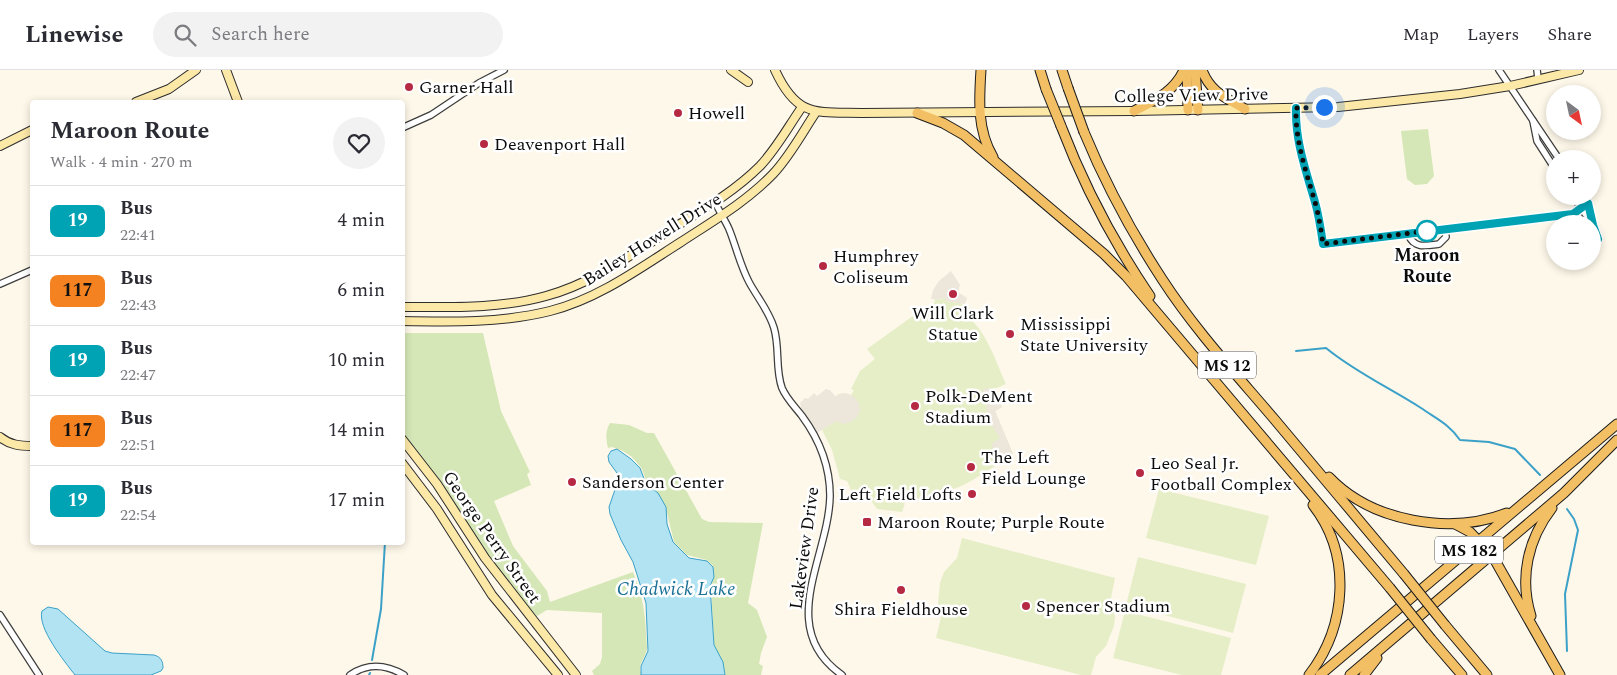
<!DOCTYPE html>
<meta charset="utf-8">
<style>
body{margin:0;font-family:Spectral,serif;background:#f2f2f3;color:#2b2b33;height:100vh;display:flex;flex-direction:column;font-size:19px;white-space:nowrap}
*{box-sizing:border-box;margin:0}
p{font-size:16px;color:#7c7c81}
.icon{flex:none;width:28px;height:28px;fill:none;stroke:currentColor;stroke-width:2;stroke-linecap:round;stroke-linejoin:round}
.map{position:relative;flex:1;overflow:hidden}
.drawer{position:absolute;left:30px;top:30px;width:375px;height:445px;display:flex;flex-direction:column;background:#fff;border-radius:5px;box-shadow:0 2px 8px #0003}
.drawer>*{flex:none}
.badge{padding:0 10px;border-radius:8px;font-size:18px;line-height:32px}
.needle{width:32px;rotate:147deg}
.tools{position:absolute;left:1546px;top:15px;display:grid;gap:10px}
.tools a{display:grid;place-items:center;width:55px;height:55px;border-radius:50%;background:#fff;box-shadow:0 2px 8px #0003;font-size:25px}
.you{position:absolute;width:25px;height:25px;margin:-12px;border:4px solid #fff;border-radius:50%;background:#1a73e8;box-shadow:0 0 0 8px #1a73e833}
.map>.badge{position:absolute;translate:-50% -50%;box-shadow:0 0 0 2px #fff}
.round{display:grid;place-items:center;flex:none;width:52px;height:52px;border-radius:26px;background:#f2f2f3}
.head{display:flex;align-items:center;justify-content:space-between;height:85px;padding:0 20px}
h1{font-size:24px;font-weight:700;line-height:38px}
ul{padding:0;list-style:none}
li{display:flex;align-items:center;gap:15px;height:70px;padding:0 20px;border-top:1px solid #e1e1e2}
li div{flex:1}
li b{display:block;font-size:19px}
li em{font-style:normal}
li .badge{min-width:55px;font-weight:700;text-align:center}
header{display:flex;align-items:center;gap:30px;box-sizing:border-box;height:70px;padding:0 25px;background:#fff;border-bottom:1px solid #e1e1e2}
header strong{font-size:24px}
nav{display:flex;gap:28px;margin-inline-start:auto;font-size:18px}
.search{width:350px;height:45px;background:#f2f2f3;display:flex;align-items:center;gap:12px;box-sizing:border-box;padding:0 18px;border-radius:28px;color:#7c7c81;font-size:19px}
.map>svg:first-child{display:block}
.green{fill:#d5e7b6}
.pitch{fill:#e6eec7}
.plaza{fill:#ede6db}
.water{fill:#b1e3f3;stroke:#3ba1c8}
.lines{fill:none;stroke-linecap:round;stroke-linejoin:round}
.stream{stroke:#3ba1c8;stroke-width:2}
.street-casing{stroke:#3e3e3e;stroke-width:8}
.secondary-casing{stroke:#2d2d2d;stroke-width:10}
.primary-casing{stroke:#1c1c1c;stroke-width:11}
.street{stroke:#fff;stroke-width:5.5}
.secondary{stroke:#fce8a7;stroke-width:8}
.primary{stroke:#f3bf65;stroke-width:9}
.primary-bridge-casing{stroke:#1c1c1c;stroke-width:11;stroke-linecap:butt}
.primary-bridge{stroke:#f3bf65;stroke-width:9}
.line-casing{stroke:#fff;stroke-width:11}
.line{stroke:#00a3b4;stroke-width:8}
.walk{stroke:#0b0b0b;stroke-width:5;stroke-dasharray:0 9}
.poi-dot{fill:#b52942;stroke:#fff;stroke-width:2}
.stop-dot{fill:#fff;stroke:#00a3b4;stroke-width:2.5}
.labels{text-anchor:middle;stroke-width:5;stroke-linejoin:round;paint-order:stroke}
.shield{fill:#fff;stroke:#545454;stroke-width:1}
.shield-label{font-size:16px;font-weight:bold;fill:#0b0b0b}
.poi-label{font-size:18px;fill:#0b0b0b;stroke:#fff;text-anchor:start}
.street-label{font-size:18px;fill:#0b0b0b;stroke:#fff}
.stop-label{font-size:18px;font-weight:bold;fill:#0b0b0b;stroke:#fff}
.water-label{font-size:19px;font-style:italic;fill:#1a7097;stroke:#fff}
</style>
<header>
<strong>Linewise</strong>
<div class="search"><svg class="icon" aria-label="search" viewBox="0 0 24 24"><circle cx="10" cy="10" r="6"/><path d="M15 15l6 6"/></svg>Search here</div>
<nav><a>Map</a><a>Layers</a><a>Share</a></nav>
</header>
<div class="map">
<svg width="1617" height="605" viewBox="0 0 1617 605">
<rect width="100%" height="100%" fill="#fef8ea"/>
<!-- green -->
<g class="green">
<path d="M1428,59l6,47 -7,8 -12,1 -8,-6 -6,-48z"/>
<path d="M402,263h81l18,78 29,61 -3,2 4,11 -37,16 19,45 34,45 3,11 83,-30c9,21 12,39 13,61 0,5 1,11 1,16 -2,11 -11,15 -5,26h-48l-2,-4 8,-7 2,-7v-44l-55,-3 -10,6 -11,-10 -14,-17 -27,-37 -37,-60 -45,-59z"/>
<path d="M610,353l19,2 18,8h7l48,86 7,3 54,1 -15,80 9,7 10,27 -6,16 -2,11 4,2 -2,9h-36l-2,-13 -9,-17 -3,-59 3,-9 -1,-11 -6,-6 -20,-5 -13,-13 -7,-29 -20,-29 -5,-15 -10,-12 -9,-6 -11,-4 -4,1c-2,-8 -3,-17 2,-25z"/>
</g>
<!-- pitch -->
<g class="pitch">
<path d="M941,228l5,1v2l19,3 -2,10c22,12 33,48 43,70l-12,5 8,18 -7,4 18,43c-21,13 -52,38 -77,39v4l-13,1 -3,-2 -1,3 -12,-2 -5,15 -25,-3 -7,-10 -18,-7 -5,-11 -7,-2 -8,-29 -10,-20 14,-9 2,-27 7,-1 6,2 3,-5 -3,-1 9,-18 15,-12 -8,-10 50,-36 16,-4 2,-10 5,1z"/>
<path d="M1159,419l110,27 -13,49 -110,-27z"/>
<path d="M962,468l153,40 -4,20 4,19 -1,9 -8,20 -10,11 -5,18h-10l-145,-37 5,-21 -3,-14 2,-20 4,-11 13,-14z"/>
<path d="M1138,487l108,27 -13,49 -107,-28z"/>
<path d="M1125,541l106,27 -10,37h-39l-69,-17z"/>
</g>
<!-- plaza -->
<g class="plaza">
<path d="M951,201l9,14 -2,7 9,6 -2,6 -20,-3 1,-2 -5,-1 -1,2 -9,-1 2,-9 6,-9z"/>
<path d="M988,318l1,2 5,-1 8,18 -7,4 18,43 -11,7 -11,-16 9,-7 -15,-23 2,-1 -1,-15 -4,-9z"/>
<path d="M826,319l4,1 5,6 10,-3 8,3 6,7 1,8 -3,6 -6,5 -7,2 -8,-3 -19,12 -16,-25 -1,-5 5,-5 3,1 6,-6 3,3z"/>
</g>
<!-- water -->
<g class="water">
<path d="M617,379l14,10 9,9 6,16 12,9 8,14 1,17 6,18 16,16 18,3 6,6 1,10 -4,9 4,59 9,17 2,13h-84v-9l7,-15 -2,-48 -13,-41 -12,-22 -11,-26 -1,-7 9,-26 -1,-8 -8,-11 -1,-6 3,-5z"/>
<path d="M48,537l10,2 47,42 7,2 42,2c7,2 9,6 9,13l-2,3 -10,4h-76c-10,-13 -38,-47 -33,-64z"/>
</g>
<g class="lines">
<!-- stream -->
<g class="stream">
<path d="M1296,281l30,-3c29,24 64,40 95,60 16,11 28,16 39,32l29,2 26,7 25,26"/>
<path d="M1567,439l7,10 4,11 -13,64 2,57"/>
<path d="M372,590l9,-51 4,-67"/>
<path d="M369,605l1,-2"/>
</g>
<!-- street casing -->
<g class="street-casing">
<g id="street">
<path d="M1499,0l60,89"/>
<path d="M1537,0l1,8"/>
<path d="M1296,38c-2,33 10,63 19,94 4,14 5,28 8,42l250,-30 14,-11"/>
<path d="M1533,51l4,20 18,28"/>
<path d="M402,58l29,-13 48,-32 25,-13"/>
<path d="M1573,126l19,28"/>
<path d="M1583,126l8,17 2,9"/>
<path d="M715,132c4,9 10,18 14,27 7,17 11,36 20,53 8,15 20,29 25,46 6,20 1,41 8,60 4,10 13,19 20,28 17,23 28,50 28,80 -1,61 -55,132 12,179"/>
<path d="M1592,155l7,14"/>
<path d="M1408,164c6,15 17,12 31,10l7,-7 -1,-8"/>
<path d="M0,214l32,-14"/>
<path d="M0,545l39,60"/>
<path d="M350,605c18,-12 35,-11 54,0"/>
</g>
</g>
<!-- secondary casing -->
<g class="secondary-casing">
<g id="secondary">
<path d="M226,0l12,32"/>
<path d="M731,0l17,12"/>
<path d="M775,0c22,48 41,42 87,43l272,-2 204,-4 122,-13 50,-8 69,-16"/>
<path d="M136,32l33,-13 27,-19"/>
<path d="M0,76l32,-16"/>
<path d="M402,237c48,0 98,2 144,-11 45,-12 83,-40 121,-64 32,-20 66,-39 93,-66 17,-18 28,-39 42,-59"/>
<path d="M402,251c50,1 100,2 148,-10 48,-12 90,-43 131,-69 32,-21 65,-40 92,-68 17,-18 29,-41 43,-62"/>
<path d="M0,367c10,8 20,9 32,9"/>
<path d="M402,369l35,45 48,74 91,117"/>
<path d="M402,393l35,46 55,86 66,80"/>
</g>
</g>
<!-- primary casing -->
<g class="primary-casing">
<g id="primary">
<path d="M981,0c-2,30 -4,60 12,87"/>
<path d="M1040,0l6,19"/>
<path d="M1062,0l6,18"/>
<path d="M1187,0l1,40"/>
<path d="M1195,0l3,40"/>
<path d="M1202,0c8,22 24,28 43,39"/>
<path d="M1134,41c21,-11 40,-19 50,-41"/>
<path d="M917,43l26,10 21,12 140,119 22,22 264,312"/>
<path d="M1061,56c23,60 53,117 89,170"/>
<path d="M1084,62c21,51 48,101 78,147 33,51 74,95 113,141 43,51 86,103 129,154"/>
<path d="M1329,407c43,45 121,58 178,36"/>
<path d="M1455,454l15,8 22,23 68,120"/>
<path d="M1531,546c-12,-38 -3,-77 21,-108"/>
<path d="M1445,555l42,50"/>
<path d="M1431,569l31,36"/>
<path d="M1309,605c38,-49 43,-120 4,-170"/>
<path d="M1320,605l297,-251"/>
<path d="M1350,605l214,-182 53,-53"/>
<path d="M1364,605l13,-17"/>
</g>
</g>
<!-- street -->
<use href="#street" class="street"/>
<!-- secondary -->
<use href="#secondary" class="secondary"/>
<!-- primary -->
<use href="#primary" class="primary"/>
<!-- primary-bridge casing -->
<g class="primary-bridge-casing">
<g id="primary-bridge">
<path d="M1068,18l16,44"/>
<path d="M1046,19l15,37"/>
<path d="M1404,504l41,51"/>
<path d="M1390,518l41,51"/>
</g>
</g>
<!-- primary-bridge -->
<use href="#primary-bridge" class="primary-bridge"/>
</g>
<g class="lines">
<!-- line casing -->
<g class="line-casing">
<path id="line" d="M1296,38c-1,33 10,63 19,94 4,14 6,28 8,42l250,-30 15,-11 5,22 5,14"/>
</g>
<!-- line -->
<use href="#line" class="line"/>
<!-- walk -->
<path class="walk" d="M1324,37l-28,1c-1,33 10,63 19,94 4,14 6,28 8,42l104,-13"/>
</g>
<!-- markers -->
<g class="poi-dot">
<circle cx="409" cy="17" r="5"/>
<circle cx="678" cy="43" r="5"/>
<circle cx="484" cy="74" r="5"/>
<circle cx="823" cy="196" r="5"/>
<circle cx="953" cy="224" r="5"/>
<circle cx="1010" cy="264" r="5"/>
<circle cx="915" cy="336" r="5"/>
<circle cx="971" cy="397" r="5"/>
<circle cx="1140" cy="403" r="5"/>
<circle cx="572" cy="412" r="5"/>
<circle cx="972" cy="424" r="5"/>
<rect x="862" y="447" width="10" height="10" rx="2.5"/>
<circle cx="901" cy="520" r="5"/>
<circle cx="1026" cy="536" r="5"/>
</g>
<circle class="stop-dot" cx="1427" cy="161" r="10"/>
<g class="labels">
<!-- shield labels -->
<g class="shield">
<rect x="1198" y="281.5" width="58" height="27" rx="4"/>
<rect x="1435" y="466.5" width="68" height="27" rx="4"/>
</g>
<g class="shield-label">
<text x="1227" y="301">MS 12</text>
<text x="1469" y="486">MS 182</text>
</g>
<!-- poi labels -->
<g class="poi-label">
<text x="419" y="23">Garner Hall</text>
<text x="688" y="49">Howell</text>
<text x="494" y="80">Deavenport Hall</text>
<text x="833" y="192">Humphrey<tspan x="833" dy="21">Coliseum</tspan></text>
<text x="953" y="249" text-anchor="middle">Will Clark<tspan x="953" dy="21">Statue</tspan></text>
<text x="1020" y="260">Mississippi<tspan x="1020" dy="21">State University</tspan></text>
<text x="925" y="332">Polk-DeMent<tspan x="925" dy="21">Stadium</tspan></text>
<text x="981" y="393">The Left<tspan x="981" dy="21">Field Lounge</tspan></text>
<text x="1150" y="399">Leo Seal Jr.<tspan x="1150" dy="21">Football Complex</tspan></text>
<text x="582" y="418">Sanderson Center</text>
<text x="962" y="430" text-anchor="end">Left Field Lofts</text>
<text x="877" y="458">Maroon Route; Purple Route</text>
<text x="1036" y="542">Spencer Stadium</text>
<text x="901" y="545" text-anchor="middle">Shira Fieldhouse</text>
</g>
<!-- street labels -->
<g class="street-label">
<text transform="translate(1191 25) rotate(-1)" y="6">College View Drive</text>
<text transform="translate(652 169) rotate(-32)" y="6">Bailey Howell Drive</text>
<text transform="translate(492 467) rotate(55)" y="6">George Perry Street</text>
<text transform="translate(804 478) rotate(-82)" y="6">Lakeview Drive</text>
</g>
<!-- stop labels -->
<g class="stop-label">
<text x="1427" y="191">Maroon<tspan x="1427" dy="21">Route</tspan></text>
</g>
<!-- water labels -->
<g class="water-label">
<text x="676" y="525">Chadwick Lake</text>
</g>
</g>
</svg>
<div class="tools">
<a><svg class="needle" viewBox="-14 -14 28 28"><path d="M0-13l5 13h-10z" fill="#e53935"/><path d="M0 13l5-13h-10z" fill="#7c7c81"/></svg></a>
<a>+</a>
<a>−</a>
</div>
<div class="you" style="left:1324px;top:37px"></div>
<section class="drawer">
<div class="head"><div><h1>Maroon Route</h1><p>Walk · 4 min · 270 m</p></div><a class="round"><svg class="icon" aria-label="heart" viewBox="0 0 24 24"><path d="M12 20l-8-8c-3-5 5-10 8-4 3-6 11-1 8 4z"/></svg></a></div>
<ul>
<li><span class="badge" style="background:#00a3b4;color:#fff">19</span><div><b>Bus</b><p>22:41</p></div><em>4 min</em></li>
<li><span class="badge" style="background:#f58220;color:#111">117</span><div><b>Bus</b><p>22:43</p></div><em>6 min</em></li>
<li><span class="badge" style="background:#00a3b4;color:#fff">19</span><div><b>Bus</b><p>22:47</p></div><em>10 min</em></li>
<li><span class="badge" style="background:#f58220;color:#111">117</span><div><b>Bus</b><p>22:51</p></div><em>14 min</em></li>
<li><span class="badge" style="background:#00a3b4;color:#fff">19</span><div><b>Bus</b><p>22:54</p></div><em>17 min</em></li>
</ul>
</section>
</div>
